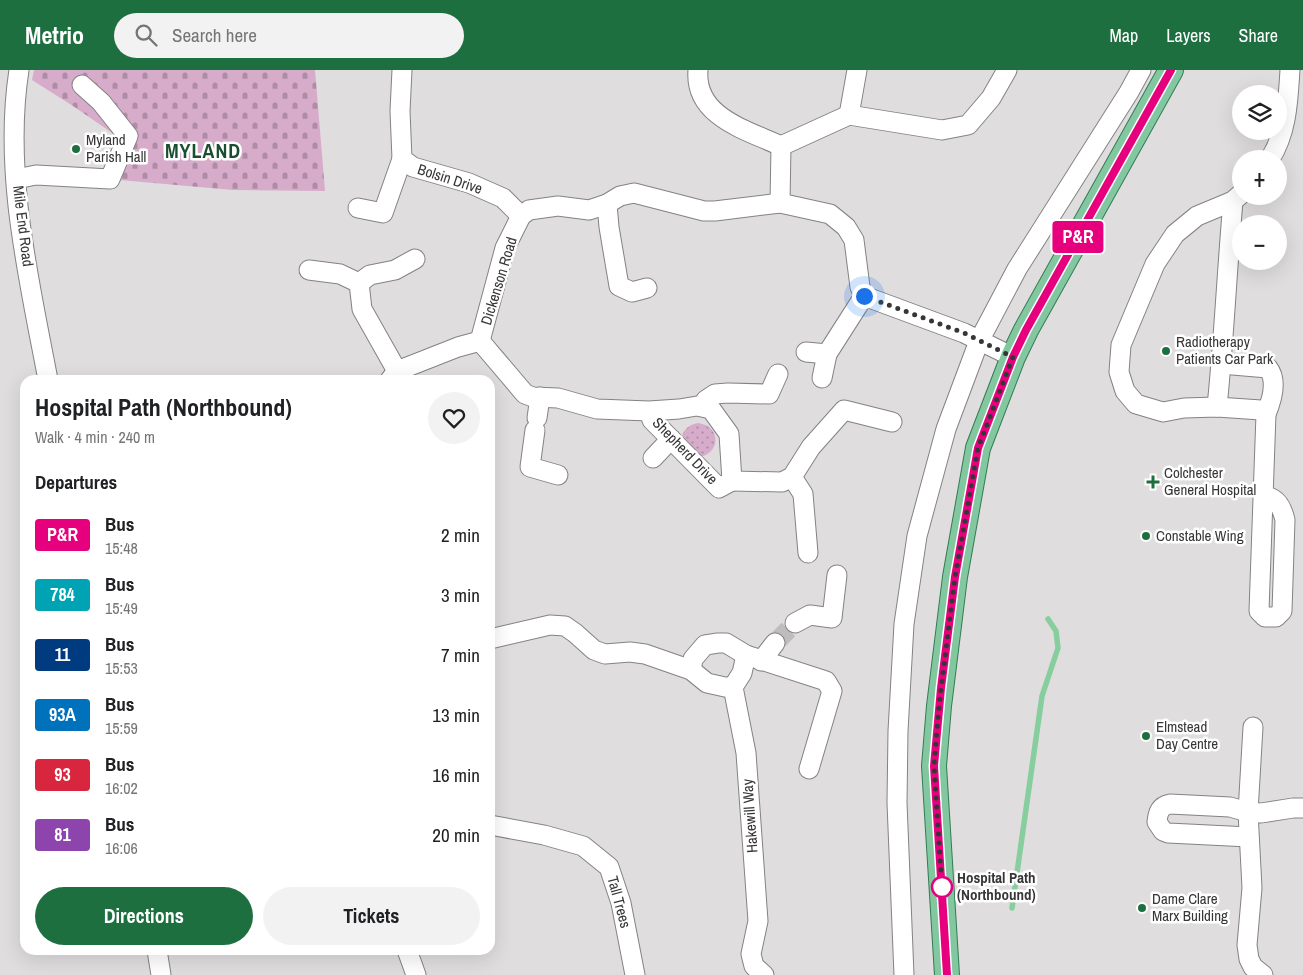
<!DOCTYPE html>
<meta charset="utf-8">
<style>
body{margin:0;font-family:"Archivo Narrow",sans-serif;background:#f2f2f2;color:#202124;height:100vh;display:flex;flex-direction:column;font-size:19px;white-space:nowrap}
*{box-sizing:border-box;margin:0}
p{font-size:16px;color:#757577}
.icon{flex:none;width:28px;height:28px;fill:none;stroke:currentColor;stroke-width:2;stroke-linecap:round;stroke-linejoin:round}
.map{position:relative;flex:1;overflow:hidden}
.drawer{position:absolute;left:20px;top:305px;width:475px;height:580px;display:flex;flex-direction:column;background:#fff;border-radius:15px;box-shadow:0 5px 20px #0002}
.drawer>*{flex:none}
.badge{padding:0 10px;border-radius:4px;font-size:18px;line-height:32px}
.buttons{position:absolute;left:1232px;top:15px;display:grid;gap:10px}
.buttons a{display:grid;place-items:center;width:55px;height:55px;border-radius:50%;background:#fff;box-shadow:0 5px 20px #0002;font-size:25px}
.you{position:absolute;width:25px;height:25px;margin:-12px;border:4px solid #fff;border-radius:50%;background:#1a73e8;box-shadow:0 0 0 8px #1a73e833}
.map>.badge{position:absolute;translate:-50% -50%;box-shadow:0 0 0 2px #fff}
h2{padding:0 15px;font-size:19px;line-height:45px}
.round{display:grid;place-items:center;flex:none;width:52px;height:52px;border-radius:26px;background:#f2f2f2}
.head{display:flex;align-items:center;justify-content:space-between;height:85px;padding:0 15px}
h1{font-size:24px;font-weight:700;line-height:38px}
.primary-button{display:flex;gap:10px;margin-top:auto;padding:10px 15px}
.primary-button a{flex:1;height:58px;border-radius:30px;background:#1d6f40;color:#fff;font-size:20px;font-weight:700;line-height:58px;text-align:center}
.primary-button a+a{background:#f2f2f2;color:#202124}
ul{padding:0;list-style:none}
li{display:flex;align-items:center;gap:15px;height:60px;padding:0 15px}
li div{flex:1}
li b{display:block;font-size:19px}
li em{font-style:normal}
li .badge{min-width:55px;font-weight:700;text-align:center}
header{display:flex;align-items:center;gap:30px;box-sizing:border-box;height:70px;padding:0 25px;background:#1d6f40;color:#fff}
header strong{font-size:24px}
nav{display:flex;gap:28px;margin-inline-start:auto;font-size:18px}
.search{width:350px;height:45px;background:#f2f2f2;display:flex;align-items:center;gap:12px;box-sizing:border-box;padding:0 18px;border-radius:28px;color:#757577;font-size:19px}
.map>svg:first-child{display:block}
.grass{fill:url(#grass-dots)}
.cemetery{fill:url(#cemetery-stones)}
.lines{fill:none;stroke-linecap:round;stroke-linejoin:round}
.stream{stroke:#86ce9d;stroke-width:5.5}
.minor-tunnel{stroke:#bebcbd;stroke-width:19;stroke-dasharray:19 9;stroke-linecap:butt}
.minor-casing{stroke:#848283;stroke-width:21}
.major-casing{stroke:#327c52;stroke-width:26}
.minor{stroke:#fff;stroke-width:19}
.major{stroke:#83c7a0;stroke-width:24}
.line-casing{stroke:#fff;stroke-width:11}
.line{stroke:#e6007e;stroke-width:8}
.walk{stroke:#373637;stroke-width:5;stroke-dasharray:0 9}
.poi-dot{fill:#1d6f40;stroke:#fff;stroke-width:2}
.stop-dot{fill:#fff;stroke:#e6007e;stroke-width:2.5}
.labels{text-anchor:middle;stroke-width:5;stroke-linejoin:round;paint-order:stroke}
.poi-label{font-size:15px;fill:#373637;stroke:#fff;text-anchor:start}
.street-label{font-size:15px;fill:#373637;stroke:#fff}
.stop-label{font-size:15px;font-weight:bold;fill:#373637;stroke:#fff;text-anchor:start}
.district-label{font-size:20px;font-weight:bold;letter-spacing:1px;fill:#194f2e;stroke:#fff}
</style>
<header>
<strong>Metrio</strong>
<div class="search"><svg class="icon" aria-label="search" viewBox="0 0 24 24"><circle cx="10" cy="10" r="6"/><path d="M15 15l6 6"/></svg>Search here</div>
<nav><a>Map</a><a>Layers</a><a>Share</a></nav>
</header>
<div class="map">
<svg width="1303" height="905" viewBox="0 0 1303 905">
<defs>
<pattern id="grass-dots" width="8" height="8" patternUnits="userSpaceOnUse" patternTransform="scale(1.25)"><rect width="8" height="8" fill="#d7abca"/><path d="M2 2h.1M6 6h.1" fill="none" stroke="#af8ca5" stroke-width="1.8" stroke-linecap="round"/></pattern>
<pattern id="cemetery-stones" width="16" height="16" patternUnits="userSpaceOnUse" patternTransform="scale(1.25)"><rect width="16" height="16" fill="#d7abca"/><path d="M2 7V4a2 2 0 0 1 4 0v3zM10 15v-3a2 2 0 0 1 4 0v3z" fill="#af8ca5"/></pattern>
</defs>
<rect width="100%" height="100%" fill="#e0dddf"/>
<!-- grass -->
<path class="grass" d="M698,353c25,3 22,34 -2,34l-15,-16c1,-11 7,-16 17,-18z"/>
<!-- cemetery -->
<path class="cemetery" d="M34,0h281l10,121 -92,-1 -113,-10 -10,-6 8,-37 -45,-31 -41,-26z"/>
<g class="lines">
<!-- stream -->
<path class="stream" d="M1012,838l30,-212 16,-48 -2,-17 -8,-12"/>
<!-- minor-tunnel -->
<path class="minor-tunnel" d="M775,573l20,-20"/>
<!-- minor casing -->
<g class="minor-casing">
<g id="minor">
<path d="M19,0c-16,102 10,209 29,310"/>
<path d="M402,0l-2,41 2,48 11,8 56,16 34,15 18,18"/>
<path d="M698,0c-4,47 49,60 83,76"/>
<path d="M849,45l8,-45"/>
<path d="M1270,89c17,-27 18,-58 20,-89"/>
<path d="M16,109l20,-4 74,4 18,-43 -27,-34 -19,-17"/>
<path d="M1241,124l-8,7 -36,15 -22,18 -20,30 -34,81 -2,27 6,19 11,13 27,8 21,-4 33,-1 44,3 5,4 -7,197 6,6h11l6,-6 3,-91c-3,-13 -8,-23 -22,-24"/>
<path d="M780,133l1,-57 68,-31 93,15 26,-5 23,-27 16,-28"/>
<path d="M607,134l2,23 10,59 13,6 15,-4"/>
<path d="M358,138l25,5 19,-54"/>
<path d="M309,200l31,4 19,9"/>
<path d="M480,271l45,53 8,3 25,1 39,11 52,2 3,9 67,68 13,-7 -3,-47 -18,-25 -14,-3 -18,3 -30,2"/>
<path d="M806,282l21,2"/>
<path d="M1221,294l47,4c10,13 4,32 -2,46"/>
<path d="M397,301l-35,-62 -3,-26 11,-8 25,-5 20,-11"/>
<path d="M822,308l5,-24 37,-58"/>
<path d="M390,310l7,-9 61,-24 22,-6 25,-93 16,-32 8,-6 29,-4 31,4 18,-6 13,-8 14,-3 70,18h11l65,-8 50,11 16,13 8,13 6,47 4,9 100,37 49,24"/>
<path d="M706,337v-7l9,-6 13,-1 41,1 9,-20"/>
<path d="M1217,337c7,-69 10,-137 16,-206"/>
<path d="M537,348l3,-21"/>
<path d="M535,360l-5,37 28,8"/>
<path d="M653,388l18,-19"/>
<path d="M792,407l11,17 5,59"/>
<path d="M732,411l50,1 10,-5 19,-30 33,-37 48,12"/>
<path d="M795,553l15,-8 22,3 5,-43"/>
<path d="M490,569l60,-14 15,1 10,7 19,17 11,4 25,-2 15,2 46,16 16,13 18,4h8"/>
<path d="M746,585l-4,18 -9,14 13,66 12,168 -7,33 3,12 10,9"/>
<path d="M761,591l14,-18"/>
<path d="M691,600l2,-11 12,-14 13,-2h8l20,12 80,26 6,10 -23,78"/>
<path d="M1253,657l-5,85 4,76 -5,57 2,14 4,8 10,8"/>
<path d="M490,755l54,10 39,11 26,21 12,36 14,72"/>
<path d="M1249,767l-81,-4 -5,-2 -6,-9c1,-10 3,-16 13,-18l60,3 18,5 13,1 32,-5h10"/>
<path d="M157,880l4,25"/>
<path d="M407,880l9,25"/>
<path d="M904,905l-7,-172 1,-72 6,-107 13,-88 29,-107 33,-88 38,-72 112,-177 12,-22"/>
</g>
</g>
<!-- major casing -->
<g class="major-casing">
<path id="major" d="M947,905l-13,-209 5,-60 16,-129 23,-129 35,-91 13,-27 145,-260"/>
</g>
<!-- minor -->
<use href="#minor" class="minor"/>
<!-- major -->
<use href="#major" class="major"/>
</g>
<g class="lines">
<!-- line casing -->
<g class="line-casing">
<path id="line" d="M947,905l-13,-209 7,-78 14,-111 23,-129 35,-91 13,-27 145,-260"/>
</g>
<!-- line -->
<use href="#line" class="line"/>
<!-- walk -->
<path class="walk" d="M864,226l100,37 49,24 -35,91 -23,129 -16,129 -5,60 8,121"/>
</g>
<!-- markers -->
<g class="poi-dot">
<circle cx="76" cy="79" r="5"/>
<circle cx="1166" cy="281" r="5"/>
<path d="M1150.5 404.5h5v5h5v5h-5v5h-5v-5h-5v-5h5z"/>
<circle cx="1146" cy="466" r="5"/>
<circle cx="1146" cy="666" r="5"/>
<circle cx="1142" cy="838" r="5"/>
</g>
<circle class="stop-dot" cx="942" cy="817" r="10"/>
<g class="labels">
<!-- poi labels -->
<g class="poi-label">
<text x="86" y="75">Myland<tspan x="86" dy="17">Parish Hall</tspan></text>
<text x="1176" y="277">Radiotherapy<tspan x="1176" dy="17">Patients Car Park</tspan></text>
<text x="1164" y="408">Colchester<tspan x="1164" dy="17">General Hospital</tspan></text>
<text x="1156" y="471">Constable Wing</text>
<text x="1156" y="662">Elmstead<tspan x="1156" dy="17">Day Centre</tspan></text>
<text x="1152" y="834">Dame Clare<tspan x="1152" dy="17">Marx Building</tspan></text>
</g>
<!-- street labels -->
<g class="street-label">
<text transform="translate(450 109) rotate(18)" y="5">Bolsin Drive</text>
<text transform="translate(23 156) rotate(83)" y="5">Mile End Road</text>
<text transform="translate(499 211) rotate(-73)" y="5">Dickenson Road</text>
<text transform="translate(685 381) rotate(46)" y="5">Shepherd Drive</text>
<text transform="translate(750 746) rotate(-94)" y="5">Hakewill Way</text>
<text transform="translate(619 832) rotate(75)" y="5">Tall Trees</text>
</g>
<!-- stop labels -->
<g class="stop-label">
<text x="957" y="813">Hospital Path<tspan x="957" dy="17">(Northbound)</tspan></text>
</g>
<!-- district labels -->
<g class="district-label">
<text x="203" y="88">MYLAND</text>
</g>
</g>
</svg>
<div class="buttons">
<a><svg class="icon" aria-label="layers" viewBox="0 0 24 24"><path d="M12 4l9 5-9 5-9-5zM3 14l9 5 9-5"/></svg></a>
<a>+</a>
<a>−</a>
</div>
<div class="you" style="left:864px;top:226px"></div>
<b class="badge" style="left:1078px;top:167px;background:#e6007e;color:#fff">P&amp;R</b>
<section class="drawer">
<div class="head"><div><h1>Hospital Path (Northbound)</h1><p>Walk · 4 min · 240 m</p></div><a class="round"><svg class="icon" aria-label="heart" viewBox="0 0 24 24"><path d="M12 20l-8-8c-3-5 5-10 8-4 3-6 11-1 8 4z"/></svg></a></div>
<h2>Departures</h2>
<ul>
<li><span class="badge" style="background:#e6007e;color:#fff">P&amp;R</span><div><b>Bus</b><p>15:48</p></div><em>2 min</em></li>
<li><span class="badge" style="background:#00a3b4;color:#fff">784</span><div><b>Bus</b><p>15:49</p></div><em>3 min</em></li>
<li><span class="badge" style="background:#003b80;color:#fff">11</span><div><b>Bus</b><p>15:53</p></div><em>7 min</em></li>
<li><span class="badge" style="background:#0072bc;color:#fff">93A</span><div><b>Bus</b><p>15:59</p></div><em>13 min</em></li>
<li><span class="badge" style="background:#d7263d;color:#fff">93</span><div><b>Bus</b><p>16:02</p></div><em>16 min</em></li>
<li><span class="badge" style="background:#8e44ad;color:#fff">81</span><div><b>Bus</b><p>16:06</p></div><em>20 min</em></li>
</ul>
<div class="primary-button"><a>Directions</a><a>Tickets</a></div>
</section>
</div>
